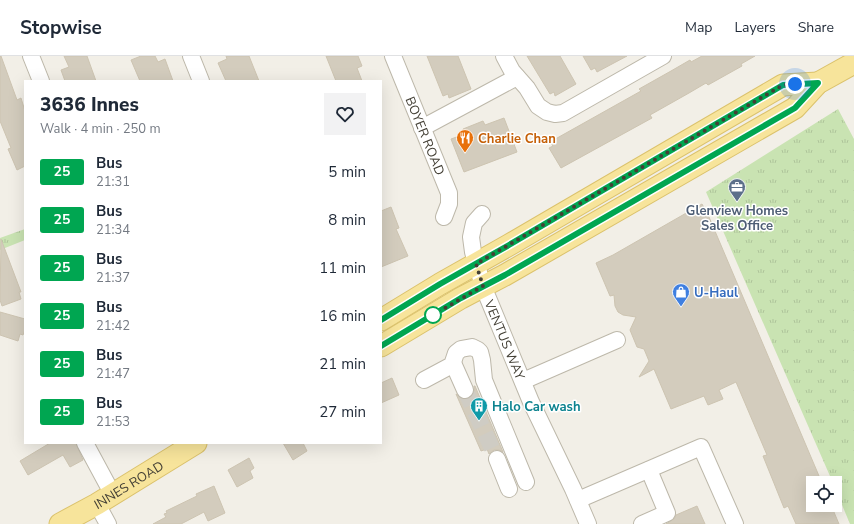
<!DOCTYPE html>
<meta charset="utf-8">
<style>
body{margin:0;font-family:"Nunito Sans",sans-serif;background:#f2f2f3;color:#1f2937;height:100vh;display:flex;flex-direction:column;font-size:15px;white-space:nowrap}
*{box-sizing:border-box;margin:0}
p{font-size:13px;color:#747a83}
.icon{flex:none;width:22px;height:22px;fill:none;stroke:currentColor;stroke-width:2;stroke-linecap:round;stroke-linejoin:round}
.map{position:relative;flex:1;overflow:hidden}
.drawer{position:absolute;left:24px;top:24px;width:358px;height:364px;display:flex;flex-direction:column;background:#fff;border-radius:0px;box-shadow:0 4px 16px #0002}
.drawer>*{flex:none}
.badge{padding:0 8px;border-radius:3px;font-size:14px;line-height:26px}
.controls{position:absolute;left:806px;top:420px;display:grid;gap:8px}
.controls a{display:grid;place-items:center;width:36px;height:36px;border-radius:0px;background:#fff;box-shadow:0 4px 16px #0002;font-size:20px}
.you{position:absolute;width:20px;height:20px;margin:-10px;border:3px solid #fff;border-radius:50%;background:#1a73e8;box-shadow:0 0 0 6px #1a73e833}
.map>.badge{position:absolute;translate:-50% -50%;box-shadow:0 0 0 2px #fff}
.round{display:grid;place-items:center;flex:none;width:42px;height:42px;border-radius:0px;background:#f2f2f3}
.head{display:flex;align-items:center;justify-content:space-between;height:68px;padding:0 16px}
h1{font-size:19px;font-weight:800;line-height:30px}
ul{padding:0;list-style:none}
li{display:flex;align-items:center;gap:12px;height:48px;padding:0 16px}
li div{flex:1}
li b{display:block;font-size:15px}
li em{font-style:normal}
li .badge{min-width:44px;font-weight:700;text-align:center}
header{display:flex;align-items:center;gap:24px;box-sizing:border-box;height:56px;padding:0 20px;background:#fff;border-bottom:1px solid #e0e1e3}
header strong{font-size:19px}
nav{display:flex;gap:22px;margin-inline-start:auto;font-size:14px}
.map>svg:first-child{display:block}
.grass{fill:url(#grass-tufts)}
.building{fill:#d3ccbd;stroke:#cdc4b1}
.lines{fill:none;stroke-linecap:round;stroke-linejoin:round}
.minor-tunnel{stroke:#cfccc4;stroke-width:16;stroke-dasharray:16 8;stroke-linecap:butt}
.minor-casing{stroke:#bdb8aa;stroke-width:18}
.major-casing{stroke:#dbc26c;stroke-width:23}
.minor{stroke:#fff;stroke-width:16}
.major{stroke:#f7e49b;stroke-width:21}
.line-casing{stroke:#fff;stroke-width:9}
.line{stroke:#00a651;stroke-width:6}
.walk{stroke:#444036;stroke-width:4;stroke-dasharray:0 7.2}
.stop-dot{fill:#fff;stroke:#00a651;stroke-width:2}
.labels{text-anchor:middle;stroke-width:3;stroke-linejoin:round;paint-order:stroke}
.street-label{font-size:13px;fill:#444036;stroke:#fff}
.food-label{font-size:13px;font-weight:bold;fill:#c56008;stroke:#fff;text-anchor:start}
.service-label{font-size:13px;font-weight:bold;fill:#4e5e75;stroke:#fff}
.shop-label{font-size:13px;font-weight:bold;fill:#366cbe;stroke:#fff;text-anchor:start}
.culture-label{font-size:13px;font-weight:bold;fill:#0d838f;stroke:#fff;text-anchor:start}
</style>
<header>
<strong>Stopwise</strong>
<nav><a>Map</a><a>Layers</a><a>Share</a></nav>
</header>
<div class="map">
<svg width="854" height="468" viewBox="0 0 854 468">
<defs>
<pattern id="grass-tufts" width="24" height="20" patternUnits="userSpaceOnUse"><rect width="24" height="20" fill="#c9e3b2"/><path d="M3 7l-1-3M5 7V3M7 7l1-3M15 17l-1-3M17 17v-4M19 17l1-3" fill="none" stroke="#aec49a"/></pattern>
</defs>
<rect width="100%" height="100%" fill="#f2efe7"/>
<!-- grass -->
<g class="grass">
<path d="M838,53l16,30v385h-4l-15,-36v-5h-2l-127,-291z"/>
<path d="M25,173v11l-25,10v-12z"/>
</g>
<!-- building -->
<g class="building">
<path d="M1,0l16,44 4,-2 4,13v55l-8,4 -9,-21 3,-1 -11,-27v-64z"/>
<path d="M64,0h23l9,25h-31l-4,-11 8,-3z"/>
<path d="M141,0h14l3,6 7,-3 8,22h-33l-9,-21z"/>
<path d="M226,0h23l10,25h-33l-8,-18 9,-4z"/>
<path d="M326,0h32l4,10 -5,2 5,13h-26z"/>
<path d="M427,0h31l13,33 -22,9 -1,-4 -5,2z"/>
<path d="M527,0h33l16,28 -21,12 -1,-4 -4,2z"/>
<path d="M583,0h44l-30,16 -2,-4 -4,2z"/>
<path d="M702,0h53l-14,8 1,2 -34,19 -2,-2 -17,10 -39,22 2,3 -91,50 -12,-20 4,-2 -3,-4 91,-51 -2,-2 32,-18 19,-11 1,2z"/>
<path d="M504,62l13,34 -53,20 -13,-33 14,-5 -2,-5 20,-8 2,4z"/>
<path d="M702,148l7,13 113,266h-9v22h18l8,19h-43l-8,-18 -4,2 -21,-52 4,-1 -31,-73 -17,8 4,9 -15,6 -4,-9 -33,13 -17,-40 -15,8 10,-16 -5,-12 -7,-2 -7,-17 6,-13 -13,-2 -5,-3 -3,-6 -1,-11 -4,1 -14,-33 17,-8z"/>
<path d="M391,151l8,21 -3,1 12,27 -27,11v-56z"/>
<path d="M1,183l20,53h-2l2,7 -19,7 -2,-6z"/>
<path d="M0,256l25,7v11l-2,5 -3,-1 -2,7 -18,-6z"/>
<path d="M392,322l7,17 -18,8v-20z"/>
<path d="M474,330h1l28,66 -4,-2h-5l-5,4 -2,-5 -6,2 -25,-57 8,5h4l5,-4 1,-4z"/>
<path d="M50,387h26l7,17 -13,7 -7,-12 -35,20 -8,-14z"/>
<path d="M283,387h20l4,8 -14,9z"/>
<path d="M249,402l5,10 -4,3 3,7 -16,9 -9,-17z"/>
<path d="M214,430l11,27 -17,8 -4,-9 -23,12h-28l13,-7 -2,-3 3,-1 -1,-2 31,-15 -1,-2z"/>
<path d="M697,450l8,18h-39l8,-5 2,-4z"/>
</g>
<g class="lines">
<!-- minor-tunnel -->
<path class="minor-tunnel" d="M465,334l32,69"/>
<!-- minor casing -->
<g class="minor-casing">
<g id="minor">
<path d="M31,0l10,25"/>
<path d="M191,0l10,25"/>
<path id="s1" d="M393,0l56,137v11l-5,13"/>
<path d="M504,0l8,15 15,17 11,18 9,6 8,2 8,-1 100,-57"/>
<path d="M422,72l95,-51"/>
<path id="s2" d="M482,158l-8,9 -3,14 2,15 10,34 48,116 42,87 15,35"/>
<path d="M453,307l12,27"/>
<path d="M424,324l28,-15 4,-12 5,-4 11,-2 6,3 2,2 2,8 2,20 42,102"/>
<path d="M523,325l94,-41"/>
<path d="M85,387l28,52"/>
<path d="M497,403l12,30"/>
<path d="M578,444l123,-53 34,77"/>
<path d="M97,448l11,20"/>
<path d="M642,468l25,-11 -18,-43"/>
</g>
</g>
<!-- major casing -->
<g class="major-casing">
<g id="major">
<path d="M381,264l59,-36 69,-39 274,-160 35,-2"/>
<path d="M381,290l80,-48 44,-23 290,-167 23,-25 36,-20"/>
<path id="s3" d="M60,468l37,-20 99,-61"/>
</g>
</g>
<!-- minor -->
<use href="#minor" class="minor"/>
<!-- major -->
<use href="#major" class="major"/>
</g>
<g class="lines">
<!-- line casing -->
<g class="line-casing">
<path id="line" d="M381,264l59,-36 69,-39 274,-160 35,-2 -23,25 -290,167 -44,23 -80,48"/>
</g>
<!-- line -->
<use href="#line" class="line"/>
<!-- walk -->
<path class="walk" d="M433,259l50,-29 -7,-22 307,-179 12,-1"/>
</g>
<!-- icons -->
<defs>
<g id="restaurant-pin" transform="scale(0.9)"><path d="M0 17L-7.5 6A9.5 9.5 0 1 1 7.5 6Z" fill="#e8710a" stroke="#fff"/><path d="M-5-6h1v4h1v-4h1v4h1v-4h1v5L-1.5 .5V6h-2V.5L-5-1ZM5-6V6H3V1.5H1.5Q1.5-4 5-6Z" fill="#fff"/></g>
<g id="office-pin" transform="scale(0.9)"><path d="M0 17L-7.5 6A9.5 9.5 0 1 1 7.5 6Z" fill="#5c6f8a" stroke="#fff"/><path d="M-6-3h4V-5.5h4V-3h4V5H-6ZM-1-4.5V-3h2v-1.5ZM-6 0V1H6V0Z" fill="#fff"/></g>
<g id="shop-pin" transform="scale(0.9)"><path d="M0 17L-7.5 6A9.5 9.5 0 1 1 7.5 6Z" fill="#3f7fe0" stroke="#fff"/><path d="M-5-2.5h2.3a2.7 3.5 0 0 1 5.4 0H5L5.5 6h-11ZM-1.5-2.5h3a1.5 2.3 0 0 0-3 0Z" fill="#fff"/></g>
<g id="building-pin" transform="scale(0.9)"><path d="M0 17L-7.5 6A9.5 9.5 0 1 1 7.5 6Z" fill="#0f9aa8" stroke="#fff"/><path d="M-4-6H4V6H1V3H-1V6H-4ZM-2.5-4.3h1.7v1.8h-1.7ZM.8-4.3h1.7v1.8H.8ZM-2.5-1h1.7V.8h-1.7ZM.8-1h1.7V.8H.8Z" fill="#fff"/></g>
</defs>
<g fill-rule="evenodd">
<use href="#restaurant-pin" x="465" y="82"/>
<use href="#office-pin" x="737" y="131"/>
<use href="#shop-pin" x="681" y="236"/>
<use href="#building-pin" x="479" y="350"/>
</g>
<!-- markers -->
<circle class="stop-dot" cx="433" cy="259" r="8"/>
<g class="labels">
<!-- street labels -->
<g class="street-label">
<text dy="5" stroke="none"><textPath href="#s1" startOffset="86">BOYER ROAD</textPath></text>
<text dy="5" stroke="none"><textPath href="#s2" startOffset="135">VENTUS WAY</textPath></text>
<text dy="5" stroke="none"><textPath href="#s3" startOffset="79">INNES ROAD</textPath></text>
</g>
<!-- food labels -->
<g class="food-label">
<text x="478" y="87">Charlie Chan</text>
</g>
<!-- service labels -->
<g class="service-label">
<text x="737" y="159">Glenview Homes<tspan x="737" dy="15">Sales Office</tspan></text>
</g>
<!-- shop labels -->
<g class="shop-label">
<text x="694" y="241">U-Haul</text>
</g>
<!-- culture labels -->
<g class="culture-label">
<text x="492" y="355">Halo Car wash</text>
</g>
</g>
</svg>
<div class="controls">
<a><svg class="icon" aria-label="locate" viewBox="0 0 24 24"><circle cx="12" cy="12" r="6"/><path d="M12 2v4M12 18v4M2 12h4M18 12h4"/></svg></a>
</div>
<div class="you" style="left:795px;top:28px"></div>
<section class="drawer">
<div class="head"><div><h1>3636 Innes</h1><p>Walk · 4 min · 250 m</p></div><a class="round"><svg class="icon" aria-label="heart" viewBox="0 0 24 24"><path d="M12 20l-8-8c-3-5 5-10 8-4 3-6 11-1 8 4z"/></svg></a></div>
<ul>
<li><span class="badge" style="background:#00a651;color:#fff">25</span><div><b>Bus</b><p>21:31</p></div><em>5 min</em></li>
<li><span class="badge" style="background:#00a651;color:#fff">25</span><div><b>Bus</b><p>21:34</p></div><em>8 min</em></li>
<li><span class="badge" style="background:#00a651;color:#fff">25</span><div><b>Bus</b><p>21:37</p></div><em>11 min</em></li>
<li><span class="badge" style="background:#00a651;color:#fff">25</span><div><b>Bus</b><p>21:42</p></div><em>16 min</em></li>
<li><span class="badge" style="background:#00a651;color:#fff">25</span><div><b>Bus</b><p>21:47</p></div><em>21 min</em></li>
<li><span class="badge" style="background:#00a651;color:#fff">25</span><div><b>Bus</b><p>21:53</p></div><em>27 min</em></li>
</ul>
</section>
</div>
